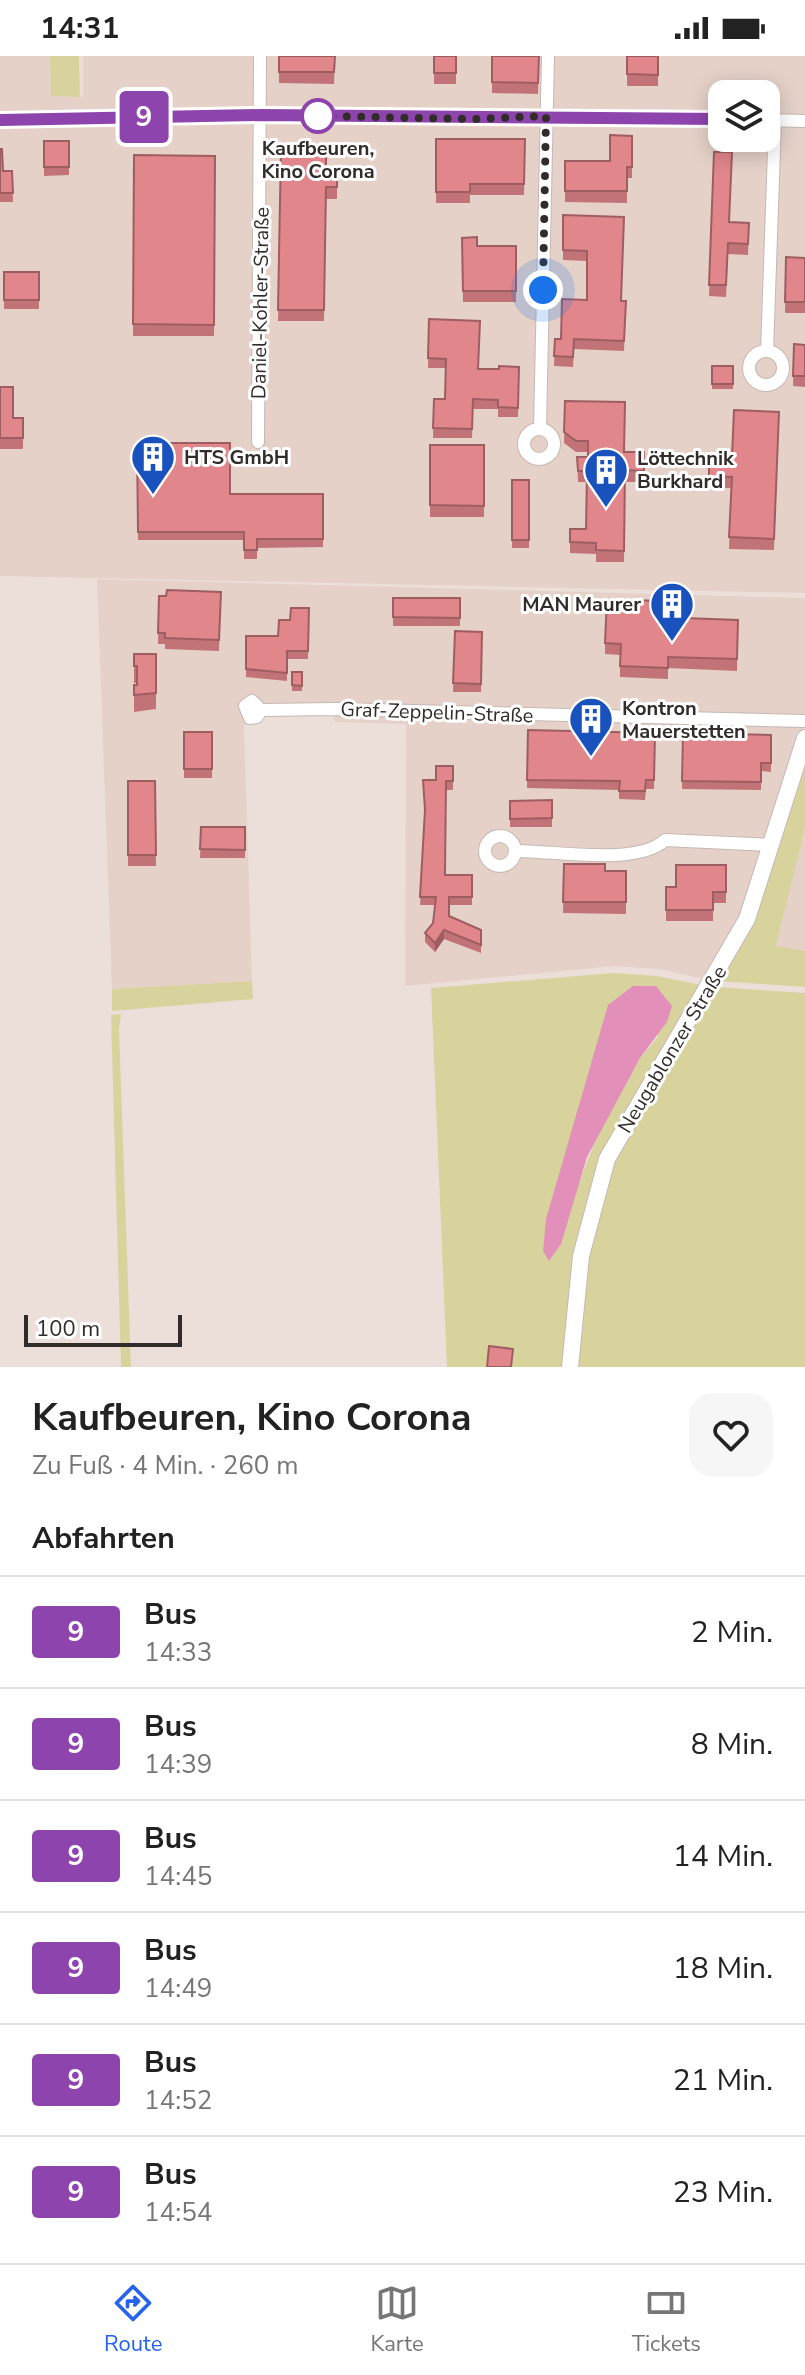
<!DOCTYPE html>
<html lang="de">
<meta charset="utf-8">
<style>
body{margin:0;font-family:"Nunito Sans",sans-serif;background:#f6f6f6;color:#222;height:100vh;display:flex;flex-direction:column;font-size:30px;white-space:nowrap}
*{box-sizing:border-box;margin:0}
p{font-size:26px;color:#767676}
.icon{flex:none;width:44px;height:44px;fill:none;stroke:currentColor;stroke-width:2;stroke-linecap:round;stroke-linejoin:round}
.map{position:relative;height:1311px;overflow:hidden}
.drawer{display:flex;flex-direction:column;background:#fff;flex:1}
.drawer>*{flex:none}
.badge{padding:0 16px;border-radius:6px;font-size:28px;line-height:52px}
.controls{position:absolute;left:708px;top:24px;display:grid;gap:16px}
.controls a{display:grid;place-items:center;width:72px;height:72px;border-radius:16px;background:#fff;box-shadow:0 4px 20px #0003;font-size:40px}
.scale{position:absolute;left:24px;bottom:20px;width:158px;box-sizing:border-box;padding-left:8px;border:4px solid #312c2a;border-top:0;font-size:22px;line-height:28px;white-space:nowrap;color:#312c2a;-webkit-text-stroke:6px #fff;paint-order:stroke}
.you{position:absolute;width:40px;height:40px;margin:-20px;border:6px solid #fff;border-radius:50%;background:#1a73e8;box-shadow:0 0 0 12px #1a73e833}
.map>.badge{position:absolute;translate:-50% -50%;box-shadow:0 0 0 4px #fff}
h2{padding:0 32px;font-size:30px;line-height:72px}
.round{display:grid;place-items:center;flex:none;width:84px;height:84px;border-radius:24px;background:#f6f6f6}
.summary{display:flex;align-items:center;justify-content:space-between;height:136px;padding:0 32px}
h1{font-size:38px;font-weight:700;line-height:60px}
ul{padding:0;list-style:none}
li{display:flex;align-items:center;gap:24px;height:112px;padding:0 32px;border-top:2px solid #e0e0e0}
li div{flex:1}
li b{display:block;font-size:30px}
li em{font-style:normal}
li .badge{min-width:88px;font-weight:700;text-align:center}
.status{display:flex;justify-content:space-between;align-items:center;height:56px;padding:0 40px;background:#fff;direction:ltr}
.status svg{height:22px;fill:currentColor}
.menu{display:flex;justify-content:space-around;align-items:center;height:112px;border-top:2px solid #e0e0e0;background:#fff;font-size:22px;color:#767676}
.menu a{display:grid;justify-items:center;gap:4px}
.menu .active{color:#2563eb}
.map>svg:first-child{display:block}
.built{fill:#e5d1c8;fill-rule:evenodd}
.green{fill:#d8d39d;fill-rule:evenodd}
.water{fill:#e290ba}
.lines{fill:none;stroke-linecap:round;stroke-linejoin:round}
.minor-casing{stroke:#c5b8b3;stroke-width:14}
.tertiary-casing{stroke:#c5b8b3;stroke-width:18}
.minor{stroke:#fff;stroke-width:12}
.tertiary{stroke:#fff;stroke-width:16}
.wall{fill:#c27378}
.shaded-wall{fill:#9e5e61}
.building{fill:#e1868b;stroke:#9e5e61;stroke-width:2}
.line-casing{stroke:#fff;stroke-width:18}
.line{stroke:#8e44ad;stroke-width:12}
.walk{stroke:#312c2a;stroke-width:8;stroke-dasharray:0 14.4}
.stop-dot{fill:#fff;stroke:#8e44ad;stroke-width:4}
.labels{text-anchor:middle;stroke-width:6;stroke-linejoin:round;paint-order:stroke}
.stop-label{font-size:20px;font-weight:bold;fill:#312c2a;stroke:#fff}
.street-label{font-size:20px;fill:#312c2a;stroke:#fff}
.poi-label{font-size:20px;font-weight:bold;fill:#312c2a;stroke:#fff;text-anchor:start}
</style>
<div class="status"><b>14:31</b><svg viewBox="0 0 49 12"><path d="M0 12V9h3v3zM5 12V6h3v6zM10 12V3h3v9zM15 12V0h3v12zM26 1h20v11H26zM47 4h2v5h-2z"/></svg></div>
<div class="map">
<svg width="805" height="1311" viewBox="0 0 805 1311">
<rect width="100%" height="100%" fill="#ecdfda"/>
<!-- built -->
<g class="built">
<path d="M0,0h50l1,40 32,1v-41h722v537l-805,-17zM722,38h44v44h-44z"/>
<path d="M97,523l708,19v126l-63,194 -33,62 -50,-11 -45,-3 -209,20 1,-262 -71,-2 -4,-10h-66l-7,12 -14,1 8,256 -140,8z"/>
<path d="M805,773v122l-29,-4z"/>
</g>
<!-- green -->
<g class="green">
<path d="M50,0h29l1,41 -29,-1z"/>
<path d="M805,702v71l-29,117 29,5v36l-86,-6z"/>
<path d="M614,917l43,3 49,10 -102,171 -39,210h-118l-16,-379zM656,930l2,51 -18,21 -40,71 -26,66 -31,55z"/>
<path d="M252,925l1,18 -141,12v-22z"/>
<path d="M715,931l90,6v374h-231l10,-110 26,-96z"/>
<path d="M121,958l-2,15 12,338h-10l-10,-352z"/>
</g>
<!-- water -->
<path class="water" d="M633,930h23l16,20 -5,16 -27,36 -53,99 -26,87 -12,17 -6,-10 3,-32 62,-214z"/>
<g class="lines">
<!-- minor casing -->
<g class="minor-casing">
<g id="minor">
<path d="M0,64l261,-5 461,4"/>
<path d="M766,64l39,1"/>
<circle cx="766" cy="312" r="17"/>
<path d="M767,295l8,-230"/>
<path d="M540,373l8,-373"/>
<circle cx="539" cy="388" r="15"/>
<path d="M258,386l2,-386"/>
<path d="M261,654l-9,-9 -7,5 5,12 7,-1 4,-7 74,-1 470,12"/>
<circle cx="500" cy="795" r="15"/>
<path d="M515,795c40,0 123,15 150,-11l107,5"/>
</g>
</g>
<!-- tertiary casing -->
<g class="tertiary-casing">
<path id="tertiary" d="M570,1311l11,-111 26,-97 140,-240 58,-181"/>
</g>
<!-- minor -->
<use href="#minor" class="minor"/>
<!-- tertiary -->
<use href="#tertiary" class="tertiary"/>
</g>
<!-- wall -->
<g class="wall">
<path d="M279,0h56l-1,28 -55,-1z"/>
<rect x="434" y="0" width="22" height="28"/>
<path d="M492,0h47l-1,38 -46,-1z"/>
<rect x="627" y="0" width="31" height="30"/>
<path d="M632,80v42h-5v25l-62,-1v-41h45z"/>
<path d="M436,83h89l-1,56h-54v8h-34z"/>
<path d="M44,85h25v34l-25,1z"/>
<path d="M281,92l45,28h11v23h-11l-2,122h-46z"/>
<path d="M0,93l3,22h9l1,31h-13z"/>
<path d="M714,96l16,70 19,1 -1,32 -20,-1 -2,43 -17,-1z"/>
<path d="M134,99l81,1 -1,180h-81z"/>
<path d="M563,159l58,86h5l-2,50 -50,-2 -1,18 -19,-1 1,-27h6l26,-39v-39l-24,-1z"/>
<path d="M462,182l15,8h39v56h-53z"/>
<path d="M786,201l19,1v55h-20z"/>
<rect x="4" y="216" width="35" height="37"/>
<path d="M429,263l49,50h21l20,-2 -1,50h-20v-8h-25l-1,29h-39l1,-39h11l1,-31h-18z"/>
<path d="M794,288l11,1v42l-12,-1z"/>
<rect x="712" y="310" width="21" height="23"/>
<path d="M0,331l13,31h10v31h-23z"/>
<path d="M565,345l60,51 19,11v19h-19l-1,80h-28v-8l-26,-1v-24h16l1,-47h-9l-1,-25h11v-5h-12l-12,-9z"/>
<path d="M779,356l-5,138 -45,-1 2,-61h-22v-32h23z"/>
<path d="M137,387l93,51h93v53l-66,1v11h-13v-19h-106z"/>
<rect x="430" y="389" width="54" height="72"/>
<rect x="512" y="424" width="17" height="68"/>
<path d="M221,536l-2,59 -54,-2v-5h-7l1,-48z"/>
<rect x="393" y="542" width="67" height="28"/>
<path d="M309,552l-1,51h-21v22l-41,-4v-41h32l12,-16z"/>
<path d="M658,561l80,3 -1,51 -69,-3v11l-48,-2v-22l-15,-1v-11z"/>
<path d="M455,575l27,1 -1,60h-28z"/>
<path d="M134,598h22v55l-22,3v-27h3v-2h-3z"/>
<rect x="292" y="616" width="10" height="19"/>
<path d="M528,674l127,3 -1,56h-8l-1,11 -26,-1v-9l-92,-2z"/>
<rect x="184" y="676" width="28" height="46"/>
<path d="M683,677l88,2v37l-10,-1v19l-79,-1z"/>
<path d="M453,710v24h-7l-1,85h27v30h-23v11l32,14v23l-37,-14 -9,13 -10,-10v-9l8,-10 2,-18h-15l5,-90 -2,-35h13z"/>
<path d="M128,725h27l1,85h-28z"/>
<path d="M552,744v27h-42v-26z"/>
<path d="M201,771h44v31h-45z"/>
<path d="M564,808l41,7h21v43l-63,-1z"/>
<path d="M726,809v38h-13v18h-47v-34h10z"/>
</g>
<!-- shaded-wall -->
<path class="shaded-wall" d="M444,874v9l-9,13v-9z"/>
<!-- building -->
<g class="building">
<path d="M279,0h56l-1,16h-55z"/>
<rect x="434" y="0" width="22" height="17"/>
<path d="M492,0h47l-1,27 -46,-1z"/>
<path d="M627,0h31v19l-31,-1z"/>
<path d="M610,79l22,1v31h-5v24h-62v-30h45z"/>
<path d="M436,83h89l-1,45h-54v8h-34z"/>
<rect x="44" y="85" width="25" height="26"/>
<path d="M281,92h45v28h11v11h-11l-2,123h-46z"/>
<path d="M0,93h2l1,22h9l1,22h-13z"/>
<path d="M714,96h18l-3,70 20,1 -1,21 -20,-1 -2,42h-17z"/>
<path d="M134,99l81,1 -1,169 -81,-1z"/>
<path d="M563,159l61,2 -3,84h5l-2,40 -50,-2 -1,18 -19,-1 1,-17h6l1,-40 25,1v-49l-24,-1z"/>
<path d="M477,181v9h39v45h-53l-1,-53z"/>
<path d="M786,201l19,1v44h-20z"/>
<rect x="4" y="216" width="35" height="28"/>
<path d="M429,263l51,2 -2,48h21v-3l20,1 -1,41 -20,-1v-7l-25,-1 -1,30 -39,-1 1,-29h11l1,-40 -18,-1z"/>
<path d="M794,288l11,1v31h-12z"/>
<rect x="712" y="310" width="21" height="18"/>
<path d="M0,331h13v31h10v20h-23z"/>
<path d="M565,345l60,1 -1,50h20v19l-19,-1 -1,81 -28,-1v-7l-26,-1v-13h16l1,-58h-9l-1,-14h11v-16h-12l-12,-9z"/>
<path d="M734,354l45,2 -5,127 -45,-2 3,-60 -23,-1v-20h23z"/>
<path d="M137,387h93v51h93v45h-66v11h-13v-18h-106z"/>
<path d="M430,389h54v61l-54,-1z"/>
<rect x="512" y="424" width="17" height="60"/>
<path d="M167,534l54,2 -2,48 -54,-2v-5h-7l1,-37h7z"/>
<path d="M393,542h67v20l-67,-1z"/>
<path d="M607,543l51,2 -1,16 81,3 -1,39 -69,-2v11l-48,-2 1,-22 -16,-1z"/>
<path d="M291,552h18l-1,43h-21v22l-41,-4v-33h32l1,-16h11z"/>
<path d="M455,575l27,1 -1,52 -28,-1z"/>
<path d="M134,598h22v39l-22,2v-10h3v-19h-3z"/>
<path d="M292,616h10v14l-10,-1z"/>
<path d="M528,674l127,3 -1,47h-8l-1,11h-26l1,-10 -93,-1z"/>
<rect x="184" y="676" width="28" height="37"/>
<path d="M683,677l88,2v28h-10v19l-79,-1z"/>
<path d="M436,710h17v15h-7l-1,94h27v22h-23v19l32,14v15l-37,-15 -9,13 -10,-10 8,-10 3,-26h-16l5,-87 -2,-30h13z"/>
<path d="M128,725h27l1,74h-28z"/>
<path d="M552,744v18l-42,1v-18z"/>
<path d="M201,771h44v23l-45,-1z"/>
<path d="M564,808h41v7h21v31h-63z"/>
<path d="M676,809h50v27h-13v18h-47v-23h10z"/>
<path d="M489,1290l24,3 -2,18h-24z"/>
</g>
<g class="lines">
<!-- line casing -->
<g class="line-casing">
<path id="line" d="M0,64l261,-5 461,4"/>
</g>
<!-- line -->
<use href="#line" class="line"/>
<!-- walk -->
<path class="walk" d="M318,60l157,3 71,-3 -3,174"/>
</g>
<!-- icons -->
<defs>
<g id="building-pin" transform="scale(2.3)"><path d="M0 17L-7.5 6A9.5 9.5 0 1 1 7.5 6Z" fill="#1951bd" stroke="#fff"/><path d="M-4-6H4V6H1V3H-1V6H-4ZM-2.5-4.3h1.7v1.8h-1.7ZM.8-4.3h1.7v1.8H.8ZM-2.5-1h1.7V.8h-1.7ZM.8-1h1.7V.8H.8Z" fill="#fff"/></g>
</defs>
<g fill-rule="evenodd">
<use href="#building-pin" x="153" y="401"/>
<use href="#building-pin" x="606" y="414"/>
<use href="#building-pin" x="672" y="548"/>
<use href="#building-pin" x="591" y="663"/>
</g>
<!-- markers -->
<circle class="stop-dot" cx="318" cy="60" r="16"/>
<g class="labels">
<!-- stop labels -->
<g class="stop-label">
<text x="318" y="99">Kaufbeuren,<tspan x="318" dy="23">Kino Corona</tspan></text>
</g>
<!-- street labels -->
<g class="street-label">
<text transform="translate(260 247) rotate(-89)" y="7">Daniel-Kohler-Straße</text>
<text transform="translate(437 656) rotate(2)" y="7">Graf-Zeppelin-Straße</text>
<text transform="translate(672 993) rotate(-59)" y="7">Neugablonzer Straße</text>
</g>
<!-- poi labels -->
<g class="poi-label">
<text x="184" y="408">HTS GmbH</text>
<text x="637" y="409">Löttechnik<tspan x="637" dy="23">Burkhard</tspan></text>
<text x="641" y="555" text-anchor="end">MAN Maurer</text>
<text x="622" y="659">Kontron<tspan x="622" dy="23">Mauerstetten</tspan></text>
</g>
</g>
</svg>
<div class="controls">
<a><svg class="icon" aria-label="layers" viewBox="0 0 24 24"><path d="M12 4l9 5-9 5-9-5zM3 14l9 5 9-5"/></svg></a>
</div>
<div class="scale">100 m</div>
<div class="you" style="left:543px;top:234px"></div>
<b class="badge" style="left:144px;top:61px;background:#8e44ad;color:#fff">9</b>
</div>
<section class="drawer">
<div class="summary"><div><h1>Kaufbeuren, Kino Corona</h1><p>Zu Fuß · 4 Min. · 260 m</p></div><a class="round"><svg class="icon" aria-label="heart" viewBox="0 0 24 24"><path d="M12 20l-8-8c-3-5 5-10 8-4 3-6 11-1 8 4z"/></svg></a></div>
<h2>Abfahrten</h2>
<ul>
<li><span class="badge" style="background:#8e44ad;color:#fff">9</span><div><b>Bus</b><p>14:33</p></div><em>2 Min.</em></li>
<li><span class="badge" style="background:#8e44ad;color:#fff">9</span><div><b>Bus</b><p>14:39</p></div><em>8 Min.</em></li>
<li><span class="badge" style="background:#8e44ad;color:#fff">9</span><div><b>Bus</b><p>14:45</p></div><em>14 Min.</em></li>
<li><span class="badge" style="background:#8e44ad;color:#fff">9</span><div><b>Bus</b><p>14:49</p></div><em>18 Min.</em></li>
<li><span class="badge" style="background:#8e44ad;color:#fff">9</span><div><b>Bus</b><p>14:52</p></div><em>21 Min.</em></li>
<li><span class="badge" style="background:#8e44ad;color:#fff">9</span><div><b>Bus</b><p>14:54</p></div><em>23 Min.</em></li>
</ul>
</section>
<nav class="menu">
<a class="active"><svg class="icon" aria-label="directions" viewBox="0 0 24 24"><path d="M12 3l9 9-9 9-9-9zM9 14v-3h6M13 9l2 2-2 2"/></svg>Route</a>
<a><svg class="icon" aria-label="map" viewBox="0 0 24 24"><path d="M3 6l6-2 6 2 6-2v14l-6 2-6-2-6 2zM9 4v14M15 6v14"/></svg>Karte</a>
<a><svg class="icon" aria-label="tickets" viewBox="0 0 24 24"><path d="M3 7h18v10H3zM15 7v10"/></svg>Tickets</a>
</nav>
